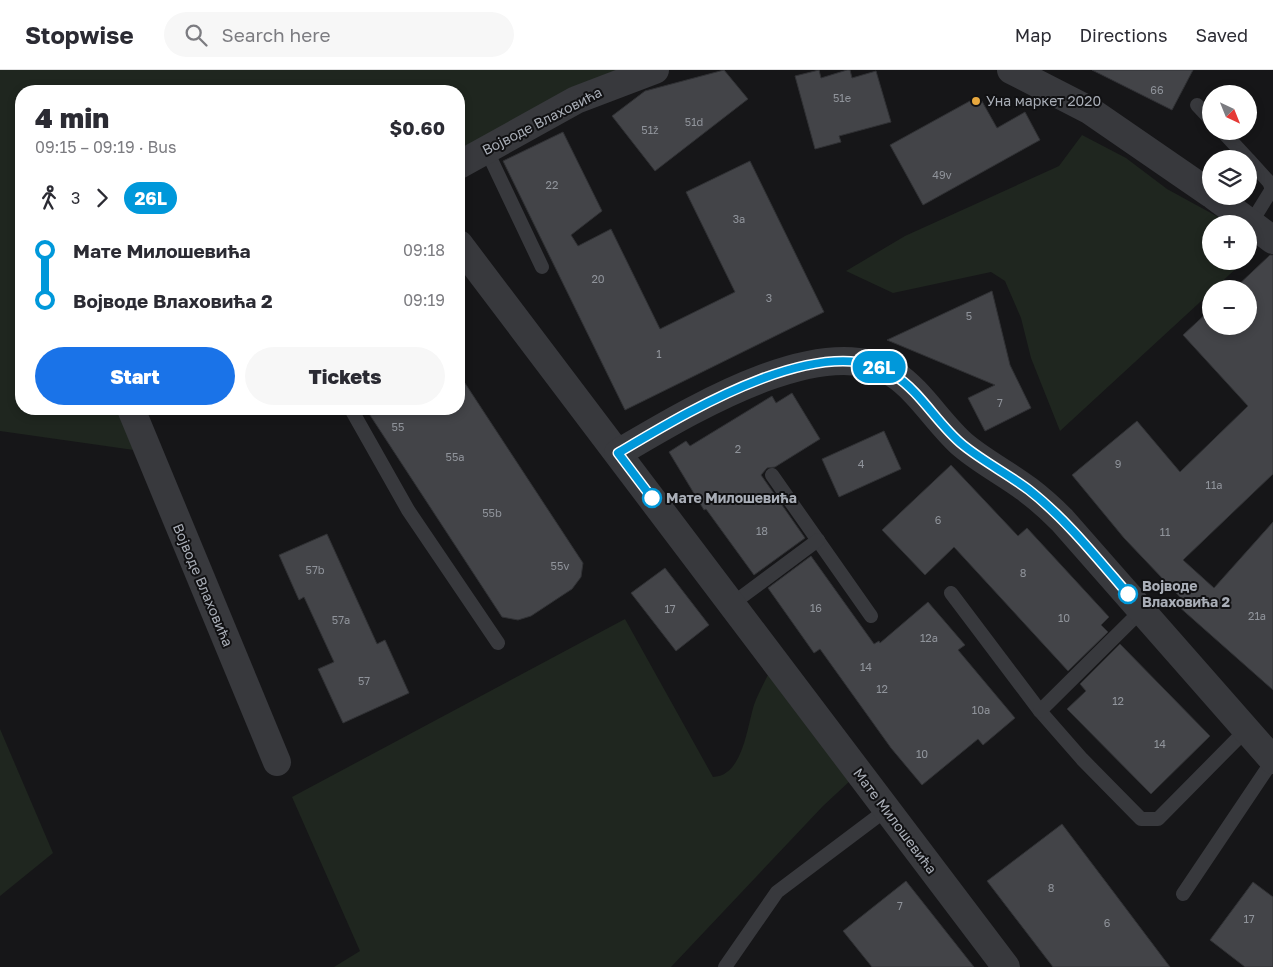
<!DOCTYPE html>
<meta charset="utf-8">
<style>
body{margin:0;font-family:"Golos Text",sans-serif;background:#f7f7f7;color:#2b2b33;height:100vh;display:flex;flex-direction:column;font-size:19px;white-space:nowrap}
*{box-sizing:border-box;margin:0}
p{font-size:16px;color:#7c7c81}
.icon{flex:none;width:28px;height:28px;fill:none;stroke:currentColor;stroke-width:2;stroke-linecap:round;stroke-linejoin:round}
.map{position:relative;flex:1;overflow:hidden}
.panel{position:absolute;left:15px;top:15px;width:450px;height:330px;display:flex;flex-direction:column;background:#fff;border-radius:20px;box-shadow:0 2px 8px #0003}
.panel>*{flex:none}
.badge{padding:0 10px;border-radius:16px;font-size:18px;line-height:32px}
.needle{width:32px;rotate:137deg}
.controls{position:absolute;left:1202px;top:15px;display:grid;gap:10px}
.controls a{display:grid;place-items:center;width:55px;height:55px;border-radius:50%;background:#fff;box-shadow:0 2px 8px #0003;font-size:25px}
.map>.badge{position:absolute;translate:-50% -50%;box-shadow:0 0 0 2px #fff}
.legs{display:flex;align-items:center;gap:8px;height:55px;padding:0 20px;font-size:16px}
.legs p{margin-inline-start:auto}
.headline{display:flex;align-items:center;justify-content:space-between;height:85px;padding:0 20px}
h1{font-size:28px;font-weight:800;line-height:38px}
.action{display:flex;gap:10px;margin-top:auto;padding:10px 20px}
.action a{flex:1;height:58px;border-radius:30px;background:#1a73e8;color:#fff;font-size:20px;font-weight:800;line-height:58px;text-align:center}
.action a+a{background:#f7f7f7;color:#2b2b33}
ul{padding:0 20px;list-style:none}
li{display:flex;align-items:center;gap:18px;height:50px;font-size:19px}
li i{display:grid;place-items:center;width:8px;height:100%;margin:0 6px;background:currentColor}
li i::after{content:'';width:12px;height:12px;margin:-6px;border:4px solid;border-radius:50%;background:#fff}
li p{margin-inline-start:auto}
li:first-child i{background:linear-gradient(#0000 50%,currentColor 0)}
li:last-child i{background:linear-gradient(currentColor 50%,#0000 0)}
header{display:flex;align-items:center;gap:30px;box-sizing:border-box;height:70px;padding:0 25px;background:#fff;border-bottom:1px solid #e1e1e2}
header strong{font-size:24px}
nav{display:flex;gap:28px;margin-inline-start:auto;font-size:18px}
.search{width:350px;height:45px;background:#f7f7f7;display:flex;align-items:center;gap:12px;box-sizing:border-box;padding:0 18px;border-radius:28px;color:#7c7c81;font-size:19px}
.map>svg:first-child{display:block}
.green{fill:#1f261f}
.building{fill:#434448;stroke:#303134}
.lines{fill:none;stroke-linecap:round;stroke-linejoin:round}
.service{stroke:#38393d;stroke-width:14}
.minor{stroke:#38393d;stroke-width:28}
.line-1-casing{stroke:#fff;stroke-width:11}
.line-1{stroke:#0098da;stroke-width:8}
.poi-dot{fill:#e8a83e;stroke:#111113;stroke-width:2}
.stop-1-dot{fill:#fff;stroke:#0098da;stroke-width:2.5}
.labels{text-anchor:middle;stroke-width:4;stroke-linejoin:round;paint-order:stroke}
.number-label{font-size:11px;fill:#90949b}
.poi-label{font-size:14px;fill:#a9aeb7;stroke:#111113;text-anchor:start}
.street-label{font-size:14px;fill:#a9aeb7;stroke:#111113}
.stop-label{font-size:14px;font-weight:bold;fill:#a9aeb7;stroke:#111113;text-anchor:start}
</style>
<header>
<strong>Stopwise</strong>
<div class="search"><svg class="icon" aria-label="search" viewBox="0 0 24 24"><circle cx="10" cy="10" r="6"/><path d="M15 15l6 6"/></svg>Search here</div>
<nav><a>Map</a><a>Directions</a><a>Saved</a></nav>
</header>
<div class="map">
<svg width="1273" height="897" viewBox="0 0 1273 897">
<rect width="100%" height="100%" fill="#161618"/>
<!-- green -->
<g class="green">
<path d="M0,0h655l-196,95v-74h-438v318h110l17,43 -148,-21z"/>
<path d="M1082,65l44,23 41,31 64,35h-20v37h33l-30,28h-3v3l-151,139 -29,-73 -10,-40 -16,-37 -14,-9 -98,21 -47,-22 59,-35 154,-70z"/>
<path d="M625,549l88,158c30,-1 34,-50 41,-72 4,-11 10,-22 15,-32l82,107 -28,26 -152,161h-337l26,-16 -68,-154z"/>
<path d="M0,659l53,124 -53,43z"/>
</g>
<!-- building -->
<g class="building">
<path d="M724,0l24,29 -93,72 -43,-55 33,-25z"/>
<path d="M819,0l2,8 26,-8h3l2,8 24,-7 15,51 -52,14 2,6 -26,7 -20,-73z"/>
<path d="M1092,0h101l-21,40z"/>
<path d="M979,26l18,32 28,-16 15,28 -117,65 -33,-60z"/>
<path d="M563,62l39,79 -31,24 7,11 33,-17 49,100 75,-37 -49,-100 64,-31 74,151 -199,98 -122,-249z"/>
<path d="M1270,185h3v219l-90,86 31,28 59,-66v168l-96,-85 5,-6 -58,-61 -52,-63 65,-54 43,51 68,-66 -65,-71 28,-26v17h38v-37h-15z"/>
<path d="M992,221l18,74 21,43 -46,23 -17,-33 27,-13 -108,-45z"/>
<path d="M459,304l124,189 -2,14 -9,12 -41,27 -13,4 -16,-3 -136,-208h93z"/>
<path d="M792,323l28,46 -45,28 -8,1 -6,7 44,63 -51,37 -48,-66 -2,1 -35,-58 17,-11 4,5 82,-50 4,7z"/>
<path d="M884,361l17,38 -62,28 -17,-38z"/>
<path d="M951,395l67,71 9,-8 82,89 -8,8 7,7 -40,39 -114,-124 -29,28 -43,-45z"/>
<path d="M327,464l50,110 8,-4 24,53 -66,30 -25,-54 16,-7 -30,-65 -5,3 -20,-45z"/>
<path d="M811,486l63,88 5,-3 1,2 48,-41 37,43 -7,5 57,68 -32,27 -5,-6 -56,46 -31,-37 -71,-99 -6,4 -46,-65z"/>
<path d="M665,498l44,57 -33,26 -45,-58z"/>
<path d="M1120,574l90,92 -59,58 -84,-85 19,-18 -6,-7z"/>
<path d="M1062,754l53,70 55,73h-117l-66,-86z"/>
<path d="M906,811l68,86h-102l-29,-36z"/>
<path d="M1253,812l20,15v70h-28l-35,-27z"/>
</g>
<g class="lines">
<!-- service -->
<g class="service">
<path d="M1197,35l14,15"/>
<path d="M1222,61l26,28"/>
<path d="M486,79l56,118"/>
<path d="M1249,90l20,22 3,7 -21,34"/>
<path d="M351,339l57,101 90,133"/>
<path d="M772,405l99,141"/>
<path d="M951,523l89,118 42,48 59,60h17l88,-89"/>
<path d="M732,534l86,-64"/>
<path d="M1040,641l102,-101"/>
<path d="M1183,824l90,-134"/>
<path d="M725,897l52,-75 109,-82"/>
</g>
<!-- minor -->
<g class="minor">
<path d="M1011,0l78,40 122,84"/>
<path d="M459,95l117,-65 79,-30"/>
<path d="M1214,126l59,44"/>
<path d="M459,174l547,723"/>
<path d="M131,339l146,353"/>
<path d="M618,383c64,-37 203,-125 276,-79 26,17 45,50 69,71 20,17 44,29 65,45 12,9 23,19 34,30l211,240"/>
</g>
</g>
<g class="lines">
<!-- line-1 casing -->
<g class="line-1-casing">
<path id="line-1" d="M652,428l-34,-45c63,-37 205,-126 276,-78 27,17 44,50 69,70 21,17 45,29 66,45 37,29 68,68 99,104"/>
</g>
<!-- line-1 -->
<use href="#line-1" class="line-1"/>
</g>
<!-- markers -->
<circle class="poi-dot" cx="976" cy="31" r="5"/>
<g class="stop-1-dot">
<circle cx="652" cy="428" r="9"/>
<circle cx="1128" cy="524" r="9"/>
</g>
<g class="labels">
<!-- number labels -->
<g class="number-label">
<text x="1157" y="24">66</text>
<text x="842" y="32">51e</text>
<text x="694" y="56">51d</text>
<text x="650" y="64">51ž</text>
<text x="942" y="109">49v</text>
<text x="552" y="119">22</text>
<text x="739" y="153">3a</text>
<text x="598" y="213">20</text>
<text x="769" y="232">3</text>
<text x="969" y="250">5</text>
<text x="659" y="288">1</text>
<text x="1000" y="337">7</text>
<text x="398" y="361">55</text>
<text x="738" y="383">2</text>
<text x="455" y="391">55a</text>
<text x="861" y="398">4</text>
<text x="1118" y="398">9</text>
<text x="1214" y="419">11a</text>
<text x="492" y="447">55b</text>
<text x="938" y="454">6</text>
<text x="762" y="465">18</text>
<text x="1165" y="466">11</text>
<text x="560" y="500">55v</text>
<text x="315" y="504">57b</text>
<text x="1023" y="507">8</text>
<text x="816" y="542">16</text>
<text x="670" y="543">17</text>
<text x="1257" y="550">21a</text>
<text x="1064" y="552">10</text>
<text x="341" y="554">57a</text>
<text x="929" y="572">12a</text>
<text x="866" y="601">14</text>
<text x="364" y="615">57</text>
<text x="882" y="623">12</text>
<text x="1118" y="635">12</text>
<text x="981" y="644">10a</text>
<text x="1160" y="678">14</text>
<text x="922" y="688">10</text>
<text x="1051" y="822">8</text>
<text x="900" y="840">7</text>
<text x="1249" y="853">17</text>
<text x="1107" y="857">6</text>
</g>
<!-- poi labels -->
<g class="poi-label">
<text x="986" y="36">Уна маркет 2020</text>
</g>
<!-- street labels -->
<g class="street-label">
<text transform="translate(542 51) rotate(-27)" y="5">Војводе Влаховића</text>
<text transform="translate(203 515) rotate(67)" y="5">Војводе Влаховића</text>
<text transform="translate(895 751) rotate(53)" y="5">Мате Милошевића</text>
</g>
<!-- stop labels -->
<g class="stop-label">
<text x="666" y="433">Мате Милошевића</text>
<text x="1142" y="521">Војводе<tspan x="1142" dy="16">Влаховића 2</tspan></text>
</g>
</g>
</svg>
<div class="controls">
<a><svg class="needle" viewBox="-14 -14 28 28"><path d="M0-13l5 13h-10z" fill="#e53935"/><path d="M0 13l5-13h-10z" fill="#7c7c81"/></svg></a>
<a><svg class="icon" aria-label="layers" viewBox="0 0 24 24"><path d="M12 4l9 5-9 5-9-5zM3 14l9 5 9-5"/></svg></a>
<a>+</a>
<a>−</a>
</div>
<b class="badge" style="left:879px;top:297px;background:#0098da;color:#fff">26L</b>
<section class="panel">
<div class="headline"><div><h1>4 min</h1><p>09:15 – 09:19 · Bus</p></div><b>$0.60</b></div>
<div class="legs"><svg class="icon" aria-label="walk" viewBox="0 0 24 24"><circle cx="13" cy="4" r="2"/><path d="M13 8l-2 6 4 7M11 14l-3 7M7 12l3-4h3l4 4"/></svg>3<svg class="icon" aria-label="forward" viewBox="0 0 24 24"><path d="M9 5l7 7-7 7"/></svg><b class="badge" style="background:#0098da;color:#fff">26L</b></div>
<ul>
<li><i style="color:#0098da"></i><b>Мате Милошевића</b><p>09:18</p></li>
<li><i style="color:#0098da"></i><b>Војводе Влаховића 2</b><p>09:19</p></li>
</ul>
<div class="action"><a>Start</a><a>Tickets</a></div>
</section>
</div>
